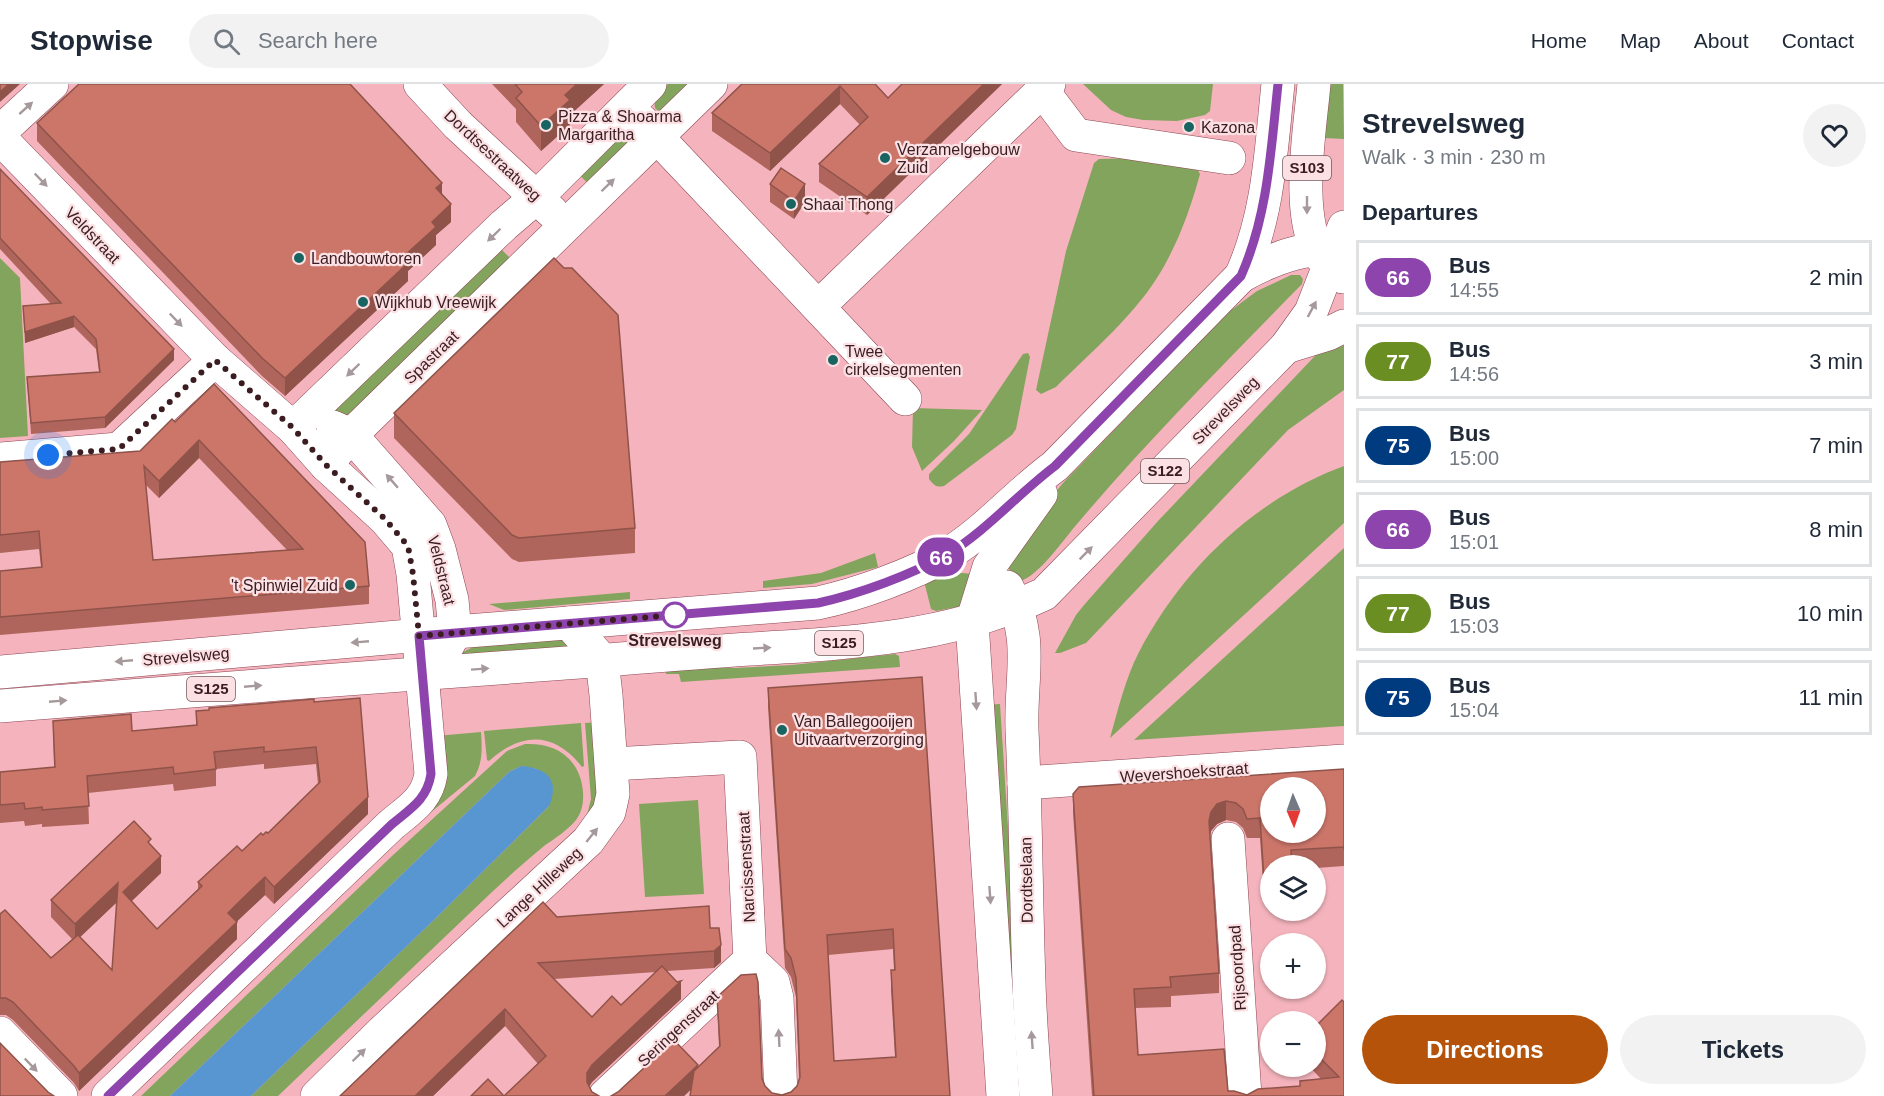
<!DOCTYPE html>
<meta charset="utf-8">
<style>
body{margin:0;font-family:Helvetica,sans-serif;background:#f2f2f3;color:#1f2937;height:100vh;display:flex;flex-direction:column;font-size:22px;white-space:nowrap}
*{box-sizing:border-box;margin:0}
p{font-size:20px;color:#747a83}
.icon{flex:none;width:33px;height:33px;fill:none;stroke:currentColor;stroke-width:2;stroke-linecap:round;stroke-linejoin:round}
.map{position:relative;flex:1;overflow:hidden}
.details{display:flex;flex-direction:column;background:#fff;width:540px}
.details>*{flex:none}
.badge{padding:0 12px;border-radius:20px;font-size:21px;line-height:39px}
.needle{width:39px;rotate:178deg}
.fabs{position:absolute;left:1260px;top:693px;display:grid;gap:12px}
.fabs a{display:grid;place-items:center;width:66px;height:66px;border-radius:50%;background:#fff;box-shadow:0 2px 4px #0004;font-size:30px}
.you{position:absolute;width:30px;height:30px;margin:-15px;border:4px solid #fff;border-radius:50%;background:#1a73e8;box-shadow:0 0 0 9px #1a73e833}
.map>.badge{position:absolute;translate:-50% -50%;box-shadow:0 0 0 3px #fff}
h2{padding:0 18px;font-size:22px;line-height:54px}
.round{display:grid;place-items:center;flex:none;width:63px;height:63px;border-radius:32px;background:#f2f2f3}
.head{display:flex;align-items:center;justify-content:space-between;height:102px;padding:0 18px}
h1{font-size:28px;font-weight:800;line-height:45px}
.action{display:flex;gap:12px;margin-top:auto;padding:12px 18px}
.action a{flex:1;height:69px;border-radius:36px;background:#b45309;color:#fff;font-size:24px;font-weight:800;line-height:69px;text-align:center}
.action a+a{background:#f2f2f3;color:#1f2937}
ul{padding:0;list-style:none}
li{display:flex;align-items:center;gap:18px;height:75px;margin:0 12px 9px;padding:0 6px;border:3px solid #e0e1e3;border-radius:0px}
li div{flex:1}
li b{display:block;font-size:22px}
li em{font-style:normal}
li .badge{min-width:66px;font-weight:700;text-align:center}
header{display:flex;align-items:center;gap:36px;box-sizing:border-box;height:84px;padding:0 30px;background:#fff;border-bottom:2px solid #e0e1e3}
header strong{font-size:28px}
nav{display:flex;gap:33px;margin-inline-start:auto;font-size:21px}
.search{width:420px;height:54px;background:#f2f2f3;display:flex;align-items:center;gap:15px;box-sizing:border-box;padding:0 21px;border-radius:33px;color:#747a83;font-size:22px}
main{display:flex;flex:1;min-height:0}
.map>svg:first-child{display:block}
.green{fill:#83a45d}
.water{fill:#5896d1}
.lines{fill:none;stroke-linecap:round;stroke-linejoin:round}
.minor-casing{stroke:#8c4653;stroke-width:34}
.major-casing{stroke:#8c4653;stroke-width:34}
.minor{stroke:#fff;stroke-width:33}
.major{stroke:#fff;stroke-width:33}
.wall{fill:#af655b;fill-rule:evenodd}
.shaded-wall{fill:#8f534a}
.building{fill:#cc766a;stroke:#8f534a;stroke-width:1.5;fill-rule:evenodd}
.oneway{fill:#a6999b}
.line-casing{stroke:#fff;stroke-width:14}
.line{stroke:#8e44ad;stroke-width:9}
.walk{stroke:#3a1c21;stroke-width:6;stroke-dasharray:0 10.8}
.poi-dot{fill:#176460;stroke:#fbe1e4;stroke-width:2}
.stop-dot{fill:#fff;stroke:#8e44ad;stroke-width:3}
.labels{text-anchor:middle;stroke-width:4.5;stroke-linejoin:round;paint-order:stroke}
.shield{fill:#fbe1e4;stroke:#74575c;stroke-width:1.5}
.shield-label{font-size:15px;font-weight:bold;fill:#3a1c21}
.poi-label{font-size:16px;fill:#3a1c21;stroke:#fbe1e4;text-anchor:start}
.street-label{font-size:16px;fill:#3a1c21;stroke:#fbe1e4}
.stop-label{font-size:16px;font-weight:bold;fill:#3a1c21;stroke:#fbe1e4}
</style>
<header>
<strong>Stopwise</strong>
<div class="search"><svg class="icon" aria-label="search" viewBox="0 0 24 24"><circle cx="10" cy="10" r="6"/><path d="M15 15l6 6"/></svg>Search here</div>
<nav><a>Home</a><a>Map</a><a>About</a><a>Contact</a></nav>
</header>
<main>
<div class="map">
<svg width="1344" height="1012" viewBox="0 0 1344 1012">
<rect width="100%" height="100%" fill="#f5b4bd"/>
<!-- green -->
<g class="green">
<path d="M668,0h32l-39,30 -6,-6 -1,-11z"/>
<path d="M1083,0h130l-3,27 -5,4 -28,6 -34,-1 -17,-3 -15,-7z"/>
<path d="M1329,0h14l1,55 -20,-1z"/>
<path d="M618,48h9l5,6 1,5 -41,45 -16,-17z"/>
<path d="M1136,74l61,11 3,5c-9,33 -20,64 -37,94 -26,46 -70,82 -107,119l-15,7 -5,-4 30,-139 28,-88 5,-4z"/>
<path d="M496,160l20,20 -169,161 -22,-15z"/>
<path d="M0,174l20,20 8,158 -28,2z"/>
<path d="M1291,191h9l3,4 -1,5c-76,78 -154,156 -225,240 -13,15 -38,52 -57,57l-14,-15 9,-24 48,-59 163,-169 31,-23z"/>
<path d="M1331,255l13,5v46l-56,40 -202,213 -26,10h-5l21,-38 8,-10 74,-84z"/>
<path d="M1028,269l2,4 -14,72 -4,6 -68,51c-8,2 -10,-1 -15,-7v-5l40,-40 54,-80z"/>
<path d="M913,324l69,2 -28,31 -32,30 -10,-24z"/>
<path d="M1344,382v57l-234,215c8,-28 15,-59 29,-86 44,-84 116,-153 205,-186z"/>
<path d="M1344,464v178l-210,14z"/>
<path d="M875,469l3,14 -66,17 -49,4v-7l58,-8z"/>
<path d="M944,487l28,3 -10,32 -26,5 -5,-2 -7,-28z"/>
<path d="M630,508v7l-126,11 -15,-6z"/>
<path d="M566,552l17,12 -122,11 2,-7 12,-6z"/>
<path d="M895,570l4,2 1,11 -219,15 -2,-8h-13l-1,-9 70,3 57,-3z"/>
<path d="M1000,620l20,308h-16l-19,-307z"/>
<path d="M598,638l5,80 -16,13 4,-16 -6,-76z"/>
<path d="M581,639l3,43 -2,1c-28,-36 -61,-35 -93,-6l-2,-1 -3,-29z"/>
<path d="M481,648c1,16 2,29 -6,44l-56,46 17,-86z"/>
<path d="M525,660c20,-1 40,5 51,24 8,14 11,38 0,52 -8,10 -22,19 -32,26 -18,15 -35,30 -52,46l-214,204h-27l188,-181 110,-109 -12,-37 -16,-3 -12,6 -339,324h-29l251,-240 115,-105z"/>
<path d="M698,716l6,94 -59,3 -6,-93z"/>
</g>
<!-- water -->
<path class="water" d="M521,682c26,2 39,14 28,40l-110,109 -188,181h-81l339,-324z"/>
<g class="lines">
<!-- minor casing -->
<g class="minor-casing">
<g id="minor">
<path d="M420,0l38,41 94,87"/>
<path d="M1042,6l34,45 153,23"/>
<path d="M642,37l263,278"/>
<path d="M0,48l52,-48"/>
<path d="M0,54l215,222 78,68 33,37 59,54 23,27 5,28 18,200c-4,26 -21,35 -40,51l-283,271"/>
<path d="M819,222l230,-222"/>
<path d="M333,343l18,8 79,90 9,24 13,51 3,32 -14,26 -19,15"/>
<path d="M293,344l211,-203 34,-29 112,-112"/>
<path d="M0,375l119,-10 96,-89"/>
<path d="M326,381l25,-30 360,-351"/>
<path d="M612,680l128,-7 10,203 23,22 4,16 4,98"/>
<path d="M1024,699l320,-22"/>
<path d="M1228,755l17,257"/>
<path d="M0,949l61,63"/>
<path d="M317,1012l66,-65 205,-190 21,-29 4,-18 -7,-99 -4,-35 -33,-37"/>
<path d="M605,1012l145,-136"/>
</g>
</g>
<!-- major casing -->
<g class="major-casing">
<g id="major">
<path d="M1314,0c-4,46 -20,135 8,174 5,7 14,13 21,19"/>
<path d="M1241,192c29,-16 65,-32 98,-25"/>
<path d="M1286,263l42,-13 16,-8"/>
<path d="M1007,503c28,51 13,89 15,143 4,84 4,168 7,252 1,38 4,76 7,114"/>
<path d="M0,588l455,-40 363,-29c41,-9 94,-28 130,-49 39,-24 70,-61 107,-88l186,-190c28,-61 30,-127 37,-192"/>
<path d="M0,622c202,-16 405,-32 607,-46 48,-4 95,-8 143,-11 102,-6 200,-11 294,-55l242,-247 25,-35 33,-85"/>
<path d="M1003,1012l-31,-474 17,-55 52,-73"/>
</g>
</g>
<!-- minor -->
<use href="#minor" class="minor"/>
<!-- major -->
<use href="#major" class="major"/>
</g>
<!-- wall -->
<g class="wall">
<path d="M492,0h112l-34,31v10l-29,26 -25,-29v-13z"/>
<path d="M742,0h133l13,14 14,-14h100l-135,131 -48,-33v-18l41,-39 -20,-21 -70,67 -58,-40v-18z"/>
<path d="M37,39l405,70 9,29 -15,13v10l-28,26v10l-123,115 -23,-20 -225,-235z"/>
<path d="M0,85l174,191 -69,68 -74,6 -4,-57 72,-5 -3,-23 -22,-22 -49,16 -2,-37 28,-2 -51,-55z"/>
<path d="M770,100l35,18 -11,17 -24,-17z"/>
<path d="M214,300l155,202v18l-369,31v-64l41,-4 -2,-18 -39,4v-91l140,-11 35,-29zM199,374l88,92 -134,10 -7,-75 13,13z"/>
<path d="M394,329l241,115v25l-116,9 -7,-3 -118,-121z"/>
<path d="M922,593l28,419h-260l1,-7 -7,7h-73l87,-29 21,-20 -2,-50 45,81 3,8 7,7 10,2 9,-3 6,-6 2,-7 -3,-82 -5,-20 -6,-9 -17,-261v-19zM893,865l1,21h-3v20l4,67 -61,4 -6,-106z"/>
<path d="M314,618l54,112 -94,90 -9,-9 -24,22 -5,5 1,17 -158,152 -5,-8 -61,-63 -7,-5h-6v-101l51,44 21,-19 -21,-22v-17l100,-54 10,27 -29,28 25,28 41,-40v-7l65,-47 5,-2 50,-49 -2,-20 -52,5v-5l-48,5v17l-42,5 -1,-7 -85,9 1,31 -47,3v-3l-17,2 -1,-5 -24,2v-51l54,-5 -1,-46 79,10 64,-6v-14zM117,818l-5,68 -32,-33z"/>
<path d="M1344,685v100v-3l-28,2v-2h-46v32h-6l-4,-60h-13l-4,-10 -7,-6 -10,-2 -9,4 -6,7 -1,4 9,138v20l-48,3v11l-36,1 3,47 90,36 19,4 53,-9 21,-7 -12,-13h7v-40l26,-26 2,96h-252l-19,-283v-19z"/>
<path d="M557,833l153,11 11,34 -7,6 -47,3 14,28 -89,83 -3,5 3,5 -88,4 34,-32 -33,-38 -72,70h-93zM656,888l-35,33 -29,12 -38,-38z"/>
</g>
<!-- shaded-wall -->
<g class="shaded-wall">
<path d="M9,0h11l-20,18v-10z"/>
<path d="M577,0h27l-34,31v10l-29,26v-25l24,-31z"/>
<path d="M984,0h18l-135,131v-18z"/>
<path d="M840,2v18l-70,67v-18z"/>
<path d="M442,99v18l-6,-13z"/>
<path d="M805,100v18l-11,17v-18z"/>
<path d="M451,120v18l-15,13v10l-28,26v10l-123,115v-18l118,-121 29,-35z"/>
<path d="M74,232v11l-49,16v-11z"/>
<path d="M174,265v11l-69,68v-11z"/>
<path d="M199,356v18l-40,40v-17z"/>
<path d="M368,713v17l-94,90v-17z"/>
<path d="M1226,717v19l-9,4 -6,7 -2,9v-19l2,-9 6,-8z"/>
<path d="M161,772v17l-38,36v-17z"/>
<path d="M265,793v18l-37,35v-17z"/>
<path d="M118,799v18l-43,41v-18z"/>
<path d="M237,838v17l-158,152v-18z"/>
<path d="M721,861v17l-7,6v-17z"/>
<path d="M681,897v18l-89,83 -5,8v6v-23l5,-8z"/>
<path d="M505,925v17l-72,70h-18z"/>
<path d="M698,981v18l-14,13h-19z"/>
</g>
<!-- building -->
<g class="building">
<path d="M0,0h9l-9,8z"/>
<path d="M79,0h271l92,99 -6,5 15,16 -19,18 4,5 -33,30 5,6 -123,115 -23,-20 -225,-235z"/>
<path d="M515,0h62l-12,11 5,5 -29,26 -25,-28 6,-6z"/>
<path d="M742,0h133l13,14 14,-14h82l-117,113 -48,-33 49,-47 -28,-31 -70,67 -58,-40z"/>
<path d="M781,84l24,16 -11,17 -24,-17z"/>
<path d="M0,85l174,180 -69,68 -74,6 -4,-46 73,-5 -4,-33 -22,-23 -49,16 -2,-26 38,-3 -61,-65z"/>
<path d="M554,174l10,10h8l46,47 17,213 -116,10 -7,-3 -118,-122z"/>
<path d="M214,300l151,158 4,44 -369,31v-46l42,-4 -3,-36 -39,4v-73l140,-11 32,-32 3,3zM199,356l104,109 -150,11 -9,-94 15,15z"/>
<path d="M922,593l28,419h-260l4,-25 26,-25 -3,-49 24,-22 15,-1 2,8 4,96 3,8 7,7 10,2 9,-3 6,-6 3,-9 -4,-99 -5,-20 -6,-9 -17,-261zM893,845l2,41h-4l5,87 -62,4 -7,-126z"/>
<path d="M360,614l8,99 -94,90 -9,-10 -24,23 -13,13 9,9 -158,151 -5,-7 -61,-64 -7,-4h-6v-84l5,-4 46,48 27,-23 34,35 6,-87 -43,41 -24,-24 83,-79 17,18 -3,3 13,14 -38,36 34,37 45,-43 -4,-4 39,-36 5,5 19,-18 2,2 3,-3 2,1 52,-51 -4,-35 -52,5v-5l-50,5 2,17 -42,5 -1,-7 -86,9 2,30 -47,4v-3l-17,2 -1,-6 -24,2v-33l55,-5 -2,-46 78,-7 1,17 65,-6 -1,-14 13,-1v-2l105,-9v3z"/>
<path d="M1344,685v81v-3l-53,3 1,16h-22v12l-6,1 -4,-61 -13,1 -4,-10 -7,-6 -10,-2 -9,3 -6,8 -2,9 10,152 -49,4 1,10 -37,2 4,66 86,-6 4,42h6l13,4 11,-6 42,-3v-5l39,-4 -23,-23v-28l26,-26 2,2v94h-250l-21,-302 6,-7zM1270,704h46v44h-46z"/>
<path d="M543,818l14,15 152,-11 1,22h9l2,17 -7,6 -176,12 54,54 20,-21 9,9 41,-39 15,16 4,-1 -89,84 -5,8v9l5,10 7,4h-128l17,-17 16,17 42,-40 -41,-47 -90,87h-75z"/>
<path d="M674,956l24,25 -33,31h-54l7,-4z"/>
<path d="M0,959l48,49 6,4h-54z"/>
</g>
<!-- one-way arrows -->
<defs><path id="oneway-solid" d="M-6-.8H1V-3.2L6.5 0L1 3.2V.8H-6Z" transform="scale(1.5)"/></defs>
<g class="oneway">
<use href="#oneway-solid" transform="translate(26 24) rotate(-42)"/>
<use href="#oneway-solid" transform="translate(41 96) rotate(46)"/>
<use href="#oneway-solid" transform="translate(608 101) rotate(-44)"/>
<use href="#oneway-solid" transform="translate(1307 121) rotate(90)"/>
<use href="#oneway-solid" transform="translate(494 151) rotate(136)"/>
<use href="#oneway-solid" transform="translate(1312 225) rotate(-62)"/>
<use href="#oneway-solid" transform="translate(176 236) rotate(46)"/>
<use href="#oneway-solid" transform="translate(353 286) rotate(136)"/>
<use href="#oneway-solid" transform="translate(392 397) rotate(-131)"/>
<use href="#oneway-solid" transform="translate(1086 469) rotate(-45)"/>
<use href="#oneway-solid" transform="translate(360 558) rotate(175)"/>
<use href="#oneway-solid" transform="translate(762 564) rotate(-3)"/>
<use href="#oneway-solid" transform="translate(124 577) rotate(175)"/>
<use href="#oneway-solid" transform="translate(480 585) rotate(-4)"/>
<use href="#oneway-solid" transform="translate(253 602) rotate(-5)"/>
<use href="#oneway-solid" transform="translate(58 617) rotate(-5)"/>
<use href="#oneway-solid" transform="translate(976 617) rotate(86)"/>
<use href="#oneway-solid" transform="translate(592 751) rotate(-51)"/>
<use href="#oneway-solid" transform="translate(990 811) rotate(86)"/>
<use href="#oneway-solid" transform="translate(779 954) rotate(-93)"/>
<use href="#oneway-solid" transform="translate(1032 956) rotate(-94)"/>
<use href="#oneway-solid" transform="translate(359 971) rotate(-44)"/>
<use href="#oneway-solid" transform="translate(31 981) rotate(46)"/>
</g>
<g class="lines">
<!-- line casing -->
<g class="line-casing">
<path id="line" d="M108,1012l283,-271c19,-16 36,-25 40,-51l-12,-138 399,-33c41,-9 93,-28 130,-49 39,-24 70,-60 107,-88l186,-190c27,-61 30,-127 37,-192"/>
</g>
<!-- line -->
<use href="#line" class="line"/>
<!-- walk -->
<path class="walk" d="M48,371l71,-6 96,-89 78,68 33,37 59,54 23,27 5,28 6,62 256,-21"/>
</g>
<!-- markers -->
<g class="poi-dot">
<circle cx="546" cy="41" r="6"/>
<circle cx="1189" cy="43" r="6"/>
<circle cx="885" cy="74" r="6"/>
<circle cx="791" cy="120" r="6"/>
<circle cx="299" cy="174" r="6"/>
<circle cx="363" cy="218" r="6"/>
<circle cx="833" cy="276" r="6"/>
<circle cx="350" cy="501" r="6"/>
<circle cx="782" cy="646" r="6"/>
</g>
<circle class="stop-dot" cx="675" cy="531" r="12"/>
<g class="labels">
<!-- shield labels -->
<g class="shield">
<rect x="1283" y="72" width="48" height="24" rx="4.5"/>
<rect x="1141" y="375" width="48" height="24" rx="4.5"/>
<rect x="815" y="547" width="48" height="24" rx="4.5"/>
<rect x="187" y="593" width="48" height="24" rx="4.5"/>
</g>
<g class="shield-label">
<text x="1307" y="89">S103</text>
<text x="1165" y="392">S122</text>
<text x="839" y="564">S125</text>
<text x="211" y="610">S125</text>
</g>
<!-- poi labels -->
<g class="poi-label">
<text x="558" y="38">Pizza &amp; Shoarma<tspan x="558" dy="18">Margaritha</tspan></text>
<text x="1201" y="49">Kazona</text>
<text x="897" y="71">Verzamelgebouw<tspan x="897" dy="18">Zuid</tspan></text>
<text x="803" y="126">Shaai Thong</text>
<text x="311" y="180">Landbouwtoren</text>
<text x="375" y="224">Wijkhub Vreewijk</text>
<text x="845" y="273">Twee<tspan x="845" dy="18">cirkelsegmenten</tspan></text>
<text x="338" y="507" text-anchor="end">'t Spinwiel Zuid</text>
<text x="794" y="643">Van Ballegooijen<tspan x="794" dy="18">Uitvaartverzorging</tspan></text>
</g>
<!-- street labels -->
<g class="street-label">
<text transform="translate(493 71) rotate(43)" y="6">Dordtsestraatweg</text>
<text transform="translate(93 151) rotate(46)" y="6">Veldstraat</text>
<text transform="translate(431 273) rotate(-44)" y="6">Spastraat</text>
<text transform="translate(1225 326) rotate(-46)" y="6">Strevelsweg</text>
<text transform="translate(442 486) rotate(76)" y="6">Veldstraat</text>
<text transform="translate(186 572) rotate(-5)" y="6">Strevelsweg</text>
<text transform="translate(1184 688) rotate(-4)" y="6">Wevershoekstraat</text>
<text transform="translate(746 783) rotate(-93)" y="6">Narcissenstraat</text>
<text transform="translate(1026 796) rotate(-91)" y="6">Dordtselaan</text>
<text transform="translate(539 803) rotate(-43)" y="6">Lange Hilleweg</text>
<text transform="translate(1237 884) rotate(-94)" y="6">Rijsoordpad</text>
<text transform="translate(678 944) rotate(-43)" y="6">Seringenstraat</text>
</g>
<!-- stop labels -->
<g class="stop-label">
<text x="675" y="562">Strevelsweg</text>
</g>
</g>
</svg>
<div class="fabs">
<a><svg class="needle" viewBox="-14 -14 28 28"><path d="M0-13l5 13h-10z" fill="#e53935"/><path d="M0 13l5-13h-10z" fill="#747a83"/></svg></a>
<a><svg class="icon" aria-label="layers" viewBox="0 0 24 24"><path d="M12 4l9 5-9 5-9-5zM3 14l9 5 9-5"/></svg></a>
<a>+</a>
<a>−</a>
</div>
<div class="you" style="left:48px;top:371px"></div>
<b class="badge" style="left:941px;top:473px;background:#8e44ad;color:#fff">66</b>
</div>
<section class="details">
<div class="head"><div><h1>Strevelsweg</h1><p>Walk · 3 min · 230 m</p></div><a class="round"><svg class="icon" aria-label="heart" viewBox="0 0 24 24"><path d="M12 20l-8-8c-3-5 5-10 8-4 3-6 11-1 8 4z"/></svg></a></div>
<h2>Departures</h2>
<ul>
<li><span class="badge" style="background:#8e44ad;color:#fff">66</span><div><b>Bus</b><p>14:55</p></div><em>2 min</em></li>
<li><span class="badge" style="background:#6b8e23;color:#fff">77</span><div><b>Bus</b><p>14:56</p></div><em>3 min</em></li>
<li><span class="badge" style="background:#003b80;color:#fff">75</span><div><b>Bus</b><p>15:00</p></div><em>7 min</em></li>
<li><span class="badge" style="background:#8e44ad;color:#fff">66</span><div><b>Bus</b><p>15:01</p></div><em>8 min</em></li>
<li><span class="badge" style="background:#6b8e23;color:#fff">77</span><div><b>Bus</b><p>15:03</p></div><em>10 min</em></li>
<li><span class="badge" style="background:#003b80;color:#fff">75</span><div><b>Bus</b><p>15:04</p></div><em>11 min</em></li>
</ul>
<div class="action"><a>Directions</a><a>Tickets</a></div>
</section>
</main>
